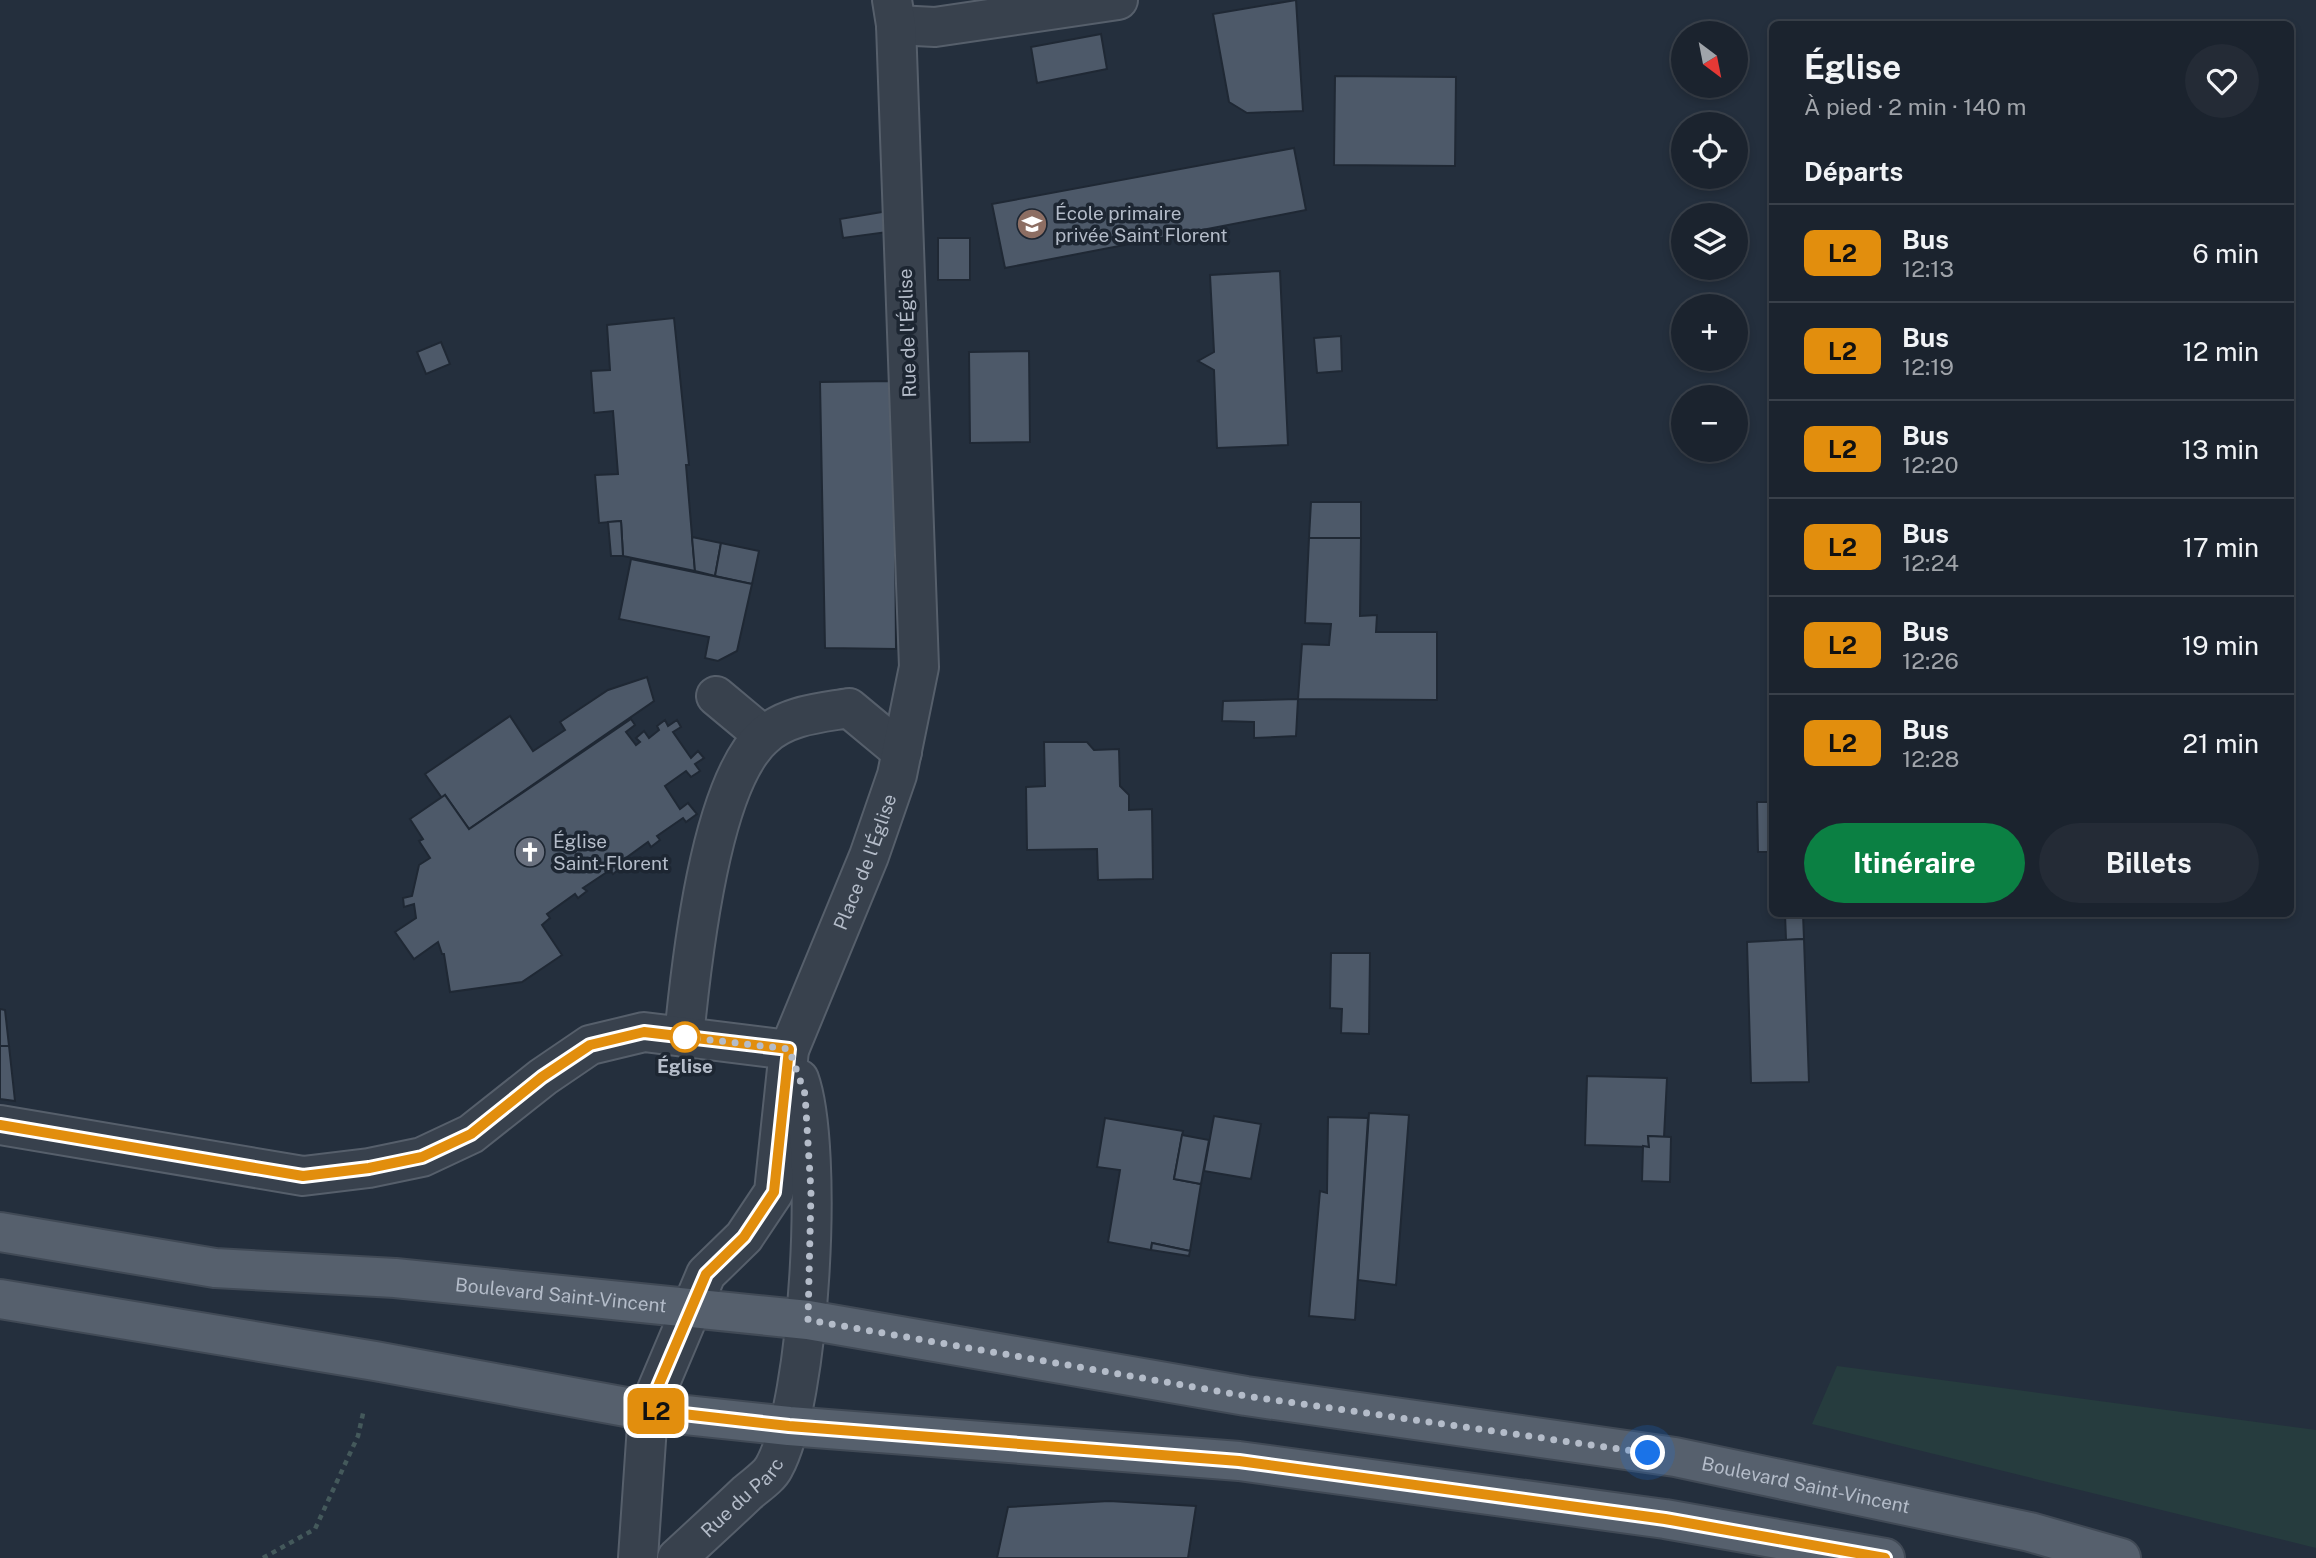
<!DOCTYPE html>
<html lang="fr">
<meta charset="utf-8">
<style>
body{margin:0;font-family:"Public Sans",sans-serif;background:#242b36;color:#f1f3f6;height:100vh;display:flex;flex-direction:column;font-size:26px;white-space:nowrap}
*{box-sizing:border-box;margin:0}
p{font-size:23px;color:#a0a4aa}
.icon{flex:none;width:38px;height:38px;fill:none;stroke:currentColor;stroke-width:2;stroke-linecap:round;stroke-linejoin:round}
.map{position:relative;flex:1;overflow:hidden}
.panel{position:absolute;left:1769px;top:21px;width:525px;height:896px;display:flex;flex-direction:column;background:#1b232e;border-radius:10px;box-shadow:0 4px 10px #0003,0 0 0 2px #39404a}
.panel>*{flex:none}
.badge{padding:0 14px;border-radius:10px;font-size:24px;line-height:46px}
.needle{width:46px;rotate:148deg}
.fabs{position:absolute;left:1671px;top:21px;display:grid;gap:14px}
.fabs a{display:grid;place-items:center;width:77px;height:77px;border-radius:50%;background:#1b232e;box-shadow:0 4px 10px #0003,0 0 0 2px #39404a;font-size:35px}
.you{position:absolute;width:35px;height:35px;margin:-18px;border:5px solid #fff;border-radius:50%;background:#1a73e8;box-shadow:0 0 0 10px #1a73e833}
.map>.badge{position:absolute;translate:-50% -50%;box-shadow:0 0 0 4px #fff}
h2{padding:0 35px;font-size:26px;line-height:63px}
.round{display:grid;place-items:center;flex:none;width:74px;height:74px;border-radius:37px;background:#242b36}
.overview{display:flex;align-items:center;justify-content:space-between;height:119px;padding:0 35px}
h1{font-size:33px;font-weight:700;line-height:52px}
.button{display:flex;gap:14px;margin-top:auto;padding:14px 35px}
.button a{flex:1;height:80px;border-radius:42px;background:#0b8043;color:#fff;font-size:28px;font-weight:700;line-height:80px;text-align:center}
.button a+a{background:#242b36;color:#f1f3f6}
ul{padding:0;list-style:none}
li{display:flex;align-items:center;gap:21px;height:98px;padding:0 35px;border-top:2px solid #39404a}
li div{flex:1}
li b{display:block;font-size:26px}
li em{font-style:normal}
li .badge{min-width:77px;font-weight:700;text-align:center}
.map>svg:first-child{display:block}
.green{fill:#263c3e}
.building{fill:#4d5969;stroke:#1f2834;stroke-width:2}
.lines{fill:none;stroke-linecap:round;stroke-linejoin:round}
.minor-casing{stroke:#565f6b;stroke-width:42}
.major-casing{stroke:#414a56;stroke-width:42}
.path{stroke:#44595b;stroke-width:4.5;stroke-dasharray:5 5;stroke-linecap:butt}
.minor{stroke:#38414d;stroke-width:38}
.major{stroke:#56606d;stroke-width:38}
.line-casing{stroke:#fff;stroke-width:16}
.line{stroke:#e28e0d;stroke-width:10}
.walk{stroke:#b4bcc9;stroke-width:7;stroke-dasharray:0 12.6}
.stop-dot{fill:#fff;stroke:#e28e0d;stroke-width:3.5}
.labels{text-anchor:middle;stroke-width:7;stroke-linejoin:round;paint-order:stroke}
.poi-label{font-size:19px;fill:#b4bcc9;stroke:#1d2632;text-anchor:start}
.street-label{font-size:19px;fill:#b4bcc9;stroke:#1d2632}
.stop-label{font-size:19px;font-weight:bold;fill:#b4bcc9;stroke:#1d2632}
</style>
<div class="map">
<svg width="2316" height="1558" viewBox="0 0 2316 1558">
<rect width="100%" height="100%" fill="#242f3d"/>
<!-- green -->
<path class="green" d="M1837,1366l479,64v118l-504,-124z"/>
<!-- building -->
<g class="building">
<path d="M1296,0l7,111 -56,2 -18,-11 -16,-88z"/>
<path d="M1101,34l6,35 -70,14 -6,-36z"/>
<path d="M1335,76l121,1 -1,89 -121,-1z"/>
<path d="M1294,148l12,62 -301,58 -13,-64z"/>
<path d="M894,210l1,21 -52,7 -3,-19z"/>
<rect x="938" y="238" width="32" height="42"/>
<path d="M1280,271l8,174 -71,3 -3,-78 -16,-9 16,-9 -4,-77z"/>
<path d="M674,318l15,147h-3l9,106 -72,-15 -2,-35 -22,2 -4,-48 23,-1 -5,-63 -19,2 -3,-42 19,-1 -3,-45z"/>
<path d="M1341,336l1,35 -25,2 -3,-35z"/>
<path d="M441,342l9,22 -24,10 -9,-22z"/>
<path d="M1029,351l1,91 -60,1 -1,-91z"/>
<path d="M894,381l2,268 -71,-1 -5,-266z"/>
<path d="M1311,502h50v36h-52z"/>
<path d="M621,521l2,35h-12l-3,-34z"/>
<path d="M692,537l29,6 -6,33 -20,-5z"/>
<path d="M1309,538h52l-1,78 17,-1 -1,17h61v68l-139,-1 4,-55 27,1 2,-21 -26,-1z"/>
<path d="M721,543l38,8 -7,33 -37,-8z"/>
<path d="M631,559l121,25 -15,67 -19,10 -13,-3 4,-21 -90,-18z"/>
<path d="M647,677l7,24 -185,128 -24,-34 -3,3 -17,-24 85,-58 23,35 32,-21 -5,-8 48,-32z"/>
<path d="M1298,699l-2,37 -42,2v-16l-32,-1 1,-20z"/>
<path d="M631,719l4,6 -9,7 10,13 4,-3 -4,-4 8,-7 5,7 10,-8 -2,-4 8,-6 3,6 9,-6 4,7 -8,5 18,26 7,-7 6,7 -9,6 5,7 -9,6 -5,-6 -21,15 15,23 8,-6 9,11 -11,8 -3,-4 -26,18 3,4 -9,7 -3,-5 -29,21 3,4 -9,7 -3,-4 -27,18 4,3 -9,7 -3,-4 -28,20 3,4 -8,7 20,30 -40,27 -72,10 -6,-38h-2l-4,-12 -24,17 -19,-27 21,-14 -2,-14 -10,3 -1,-9 9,-2 7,-31 11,-7 -11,-17 4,-2 -13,-20 35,-24 24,34z"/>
<path d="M1044,742h43l7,8 25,-1 1,37 9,9v15l23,-1 1,70 -55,1 -1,-31 -70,1 -1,-63 19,-1z"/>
<path d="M1757,802h16v50h-15z"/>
<path d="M1785,914h18l1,25 -18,1z"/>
<path d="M1804,939l5,143 -58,1 -4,-141z"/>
<path d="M1331,953h39l-1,81 -28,-1 1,-24 -12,-1z"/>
<path d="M0,1009l5,1 4,36h-9z"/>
<path d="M0,1046h9l6,55 -15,-2z"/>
<path d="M1587,1076l80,2 -3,59 -16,-1 1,11 -64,-2z"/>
<path d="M1369,1113l40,2 -13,170 -38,-5z"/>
<path d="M1214,1116l47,8 -10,55 -47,-8z"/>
<path d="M1328,1117l40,1 -13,202 -46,-4 11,-125 7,2z"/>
<path d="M1105,1118l78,13 -9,48 27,5 -11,67 -38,-8 -1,7 -43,-8 12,-72 -23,-3z"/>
<path d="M1182,1135l27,5 -8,44 -27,-5z"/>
<path d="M1648,1136l23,1 -1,45 -28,-1 1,-35 6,1z"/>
<path d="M1152,1243l38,8 -1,5 -38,-6z"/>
<path d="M1109,1501l87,5 -8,52h-191l11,-51z"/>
</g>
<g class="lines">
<!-- minor casing -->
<g class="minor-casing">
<g id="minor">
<path d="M896,25l39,2 183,-27"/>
<path d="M716,696l48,40"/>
<path d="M684,1037c7,-72 26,-253 80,-301 23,-21 56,-23 85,-28l53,44"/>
<path d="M0,1125l303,51 66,-8 53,-11 49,-23 72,-57 47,-32 54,-13 145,18"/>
<path id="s1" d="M638,1558l10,-147 58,-137 38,-37 30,-45 15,-142 80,-194 28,-81 22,-108 -23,-642 -4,-25"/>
<path id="s2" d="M677,1558c24,-22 47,-43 70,-65 9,-8 22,-16 27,-26 36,-64 50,-319 25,-388"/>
</g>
</g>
<!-- major casing -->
<g class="major-casing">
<g id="major">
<path id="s3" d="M0,1232l215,36 180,10 413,42 438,76 429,61 355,75 91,26"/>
<path d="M0,1299l375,62 273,50 141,15 450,35 426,58 220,39"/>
</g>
</g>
<!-- path -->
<path class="path" d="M263,1558l52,-29 43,-93 6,-27"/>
<!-- minor -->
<use href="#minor" class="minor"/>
<!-- major -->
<use href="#major" class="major"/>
</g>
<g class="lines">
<!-- line casing -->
<g class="line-casing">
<path id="line" d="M0,1125l303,51 66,-8 53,-11 49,-23 71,-57 48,-32 54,-13 145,17 -15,143 -30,45 -38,37 -58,136 141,16 450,35 426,58 220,39"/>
</g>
<!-- line -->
<use href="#line" class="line"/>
<!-- walk -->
<path class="walk" d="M685,1037l104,12 16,45 6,98 -3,128 438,76 402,57"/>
</g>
<!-- icons -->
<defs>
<g id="school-disc" transform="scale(1.575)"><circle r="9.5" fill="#8d6e63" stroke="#1d2632"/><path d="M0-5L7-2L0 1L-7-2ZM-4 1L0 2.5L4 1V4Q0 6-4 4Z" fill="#fff"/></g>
<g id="church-disc" transform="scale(1.575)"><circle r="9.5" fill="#6b7280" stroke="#1d2632"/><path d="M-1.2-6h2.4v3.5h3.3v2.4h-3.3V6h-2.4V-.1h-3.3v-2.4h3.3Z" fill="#fff"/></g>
</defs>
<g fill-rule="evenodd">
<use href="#school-disc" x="1032" y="224"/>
<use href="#church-disc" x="530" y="852"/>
</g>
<!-- markers -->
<circle class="stop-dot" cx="685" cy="1037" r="14"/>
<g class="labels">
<!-- poi labels -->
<g class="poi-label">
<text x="1055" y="220">École primaire<tspan x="1055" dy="22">privée Saint Florent</tspan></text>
<text x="553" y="848">Église<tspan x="553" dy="22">Saint-Florent</tspan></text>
</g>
<!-- street labels -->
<g class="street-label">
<text transform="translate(907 333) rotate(-92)" y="7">Rue de l'Église</text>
<text dy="7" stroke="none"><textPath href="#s1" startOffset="749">Place de l'Église</textPath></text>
<text dy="7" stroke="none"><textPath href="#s3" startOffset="565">Boulevard Saint-Vincent</textPath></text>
<text dy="7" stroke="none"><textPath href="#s3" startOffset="1825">Boulevard Saint-Vincent</textPath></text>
<text dy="7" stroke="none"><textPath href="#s2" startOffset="89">Rue du Parc</textPath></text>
</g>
<!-- stop labels -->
<g class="stop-label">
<text x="685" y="1073">Église</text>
</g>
</g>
</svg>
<div class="fabs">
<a><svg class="needle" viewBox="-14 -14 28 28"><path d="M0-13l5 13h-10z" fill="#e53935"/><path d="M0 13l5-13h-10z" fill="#a0a4aa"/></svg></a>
<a><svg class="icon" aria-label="locate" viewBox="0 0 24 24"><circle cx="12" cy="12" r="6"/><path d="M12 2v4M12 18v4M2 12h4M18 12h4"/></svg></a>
<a><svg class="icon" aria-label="layers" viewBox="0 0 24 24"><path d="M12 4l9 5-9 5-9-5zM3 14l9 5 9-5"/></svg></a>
<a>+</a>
<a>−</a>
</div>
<div class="you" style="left:1648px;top:1453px"></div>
<b class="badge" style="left:656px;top:1411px;background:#e28e0d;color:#111">L2</b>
<section class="panel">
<div class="overview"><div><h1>Église</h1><p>À pied · 2 min · 140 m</p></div><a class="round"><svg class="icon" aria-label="heart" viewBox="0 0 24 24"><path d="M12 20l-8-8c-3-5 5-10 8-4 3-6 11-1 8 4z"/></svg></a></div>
<h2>Départs</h2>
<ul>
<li><span class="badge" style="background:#e28e0d;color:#111">L2</span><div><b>Bus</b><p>12:13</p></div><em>6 min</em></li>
<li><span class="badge" style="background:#e28e0d;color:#111">L2</span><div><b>Bus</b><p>12:19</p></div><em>12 min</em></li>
<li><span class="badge" style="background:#e28e0d;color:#111">L2</span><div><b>Bus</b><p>12:20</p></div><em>13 min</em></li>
<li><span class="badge" style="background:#e28e0d;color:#111">L2</span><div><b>Bus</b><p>12:24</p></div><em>17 min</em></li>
<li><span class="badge" style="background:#e28e0d;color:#111">L2</span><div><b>Bus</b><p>12:26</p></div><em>19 min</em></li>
<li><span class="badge" style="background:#e28e0d;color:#111">L2</span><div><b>Bus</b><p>12:28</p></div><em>21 min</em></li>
</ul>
<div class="button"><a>Itinéraire</a><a>Billets</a></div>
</section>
</div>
